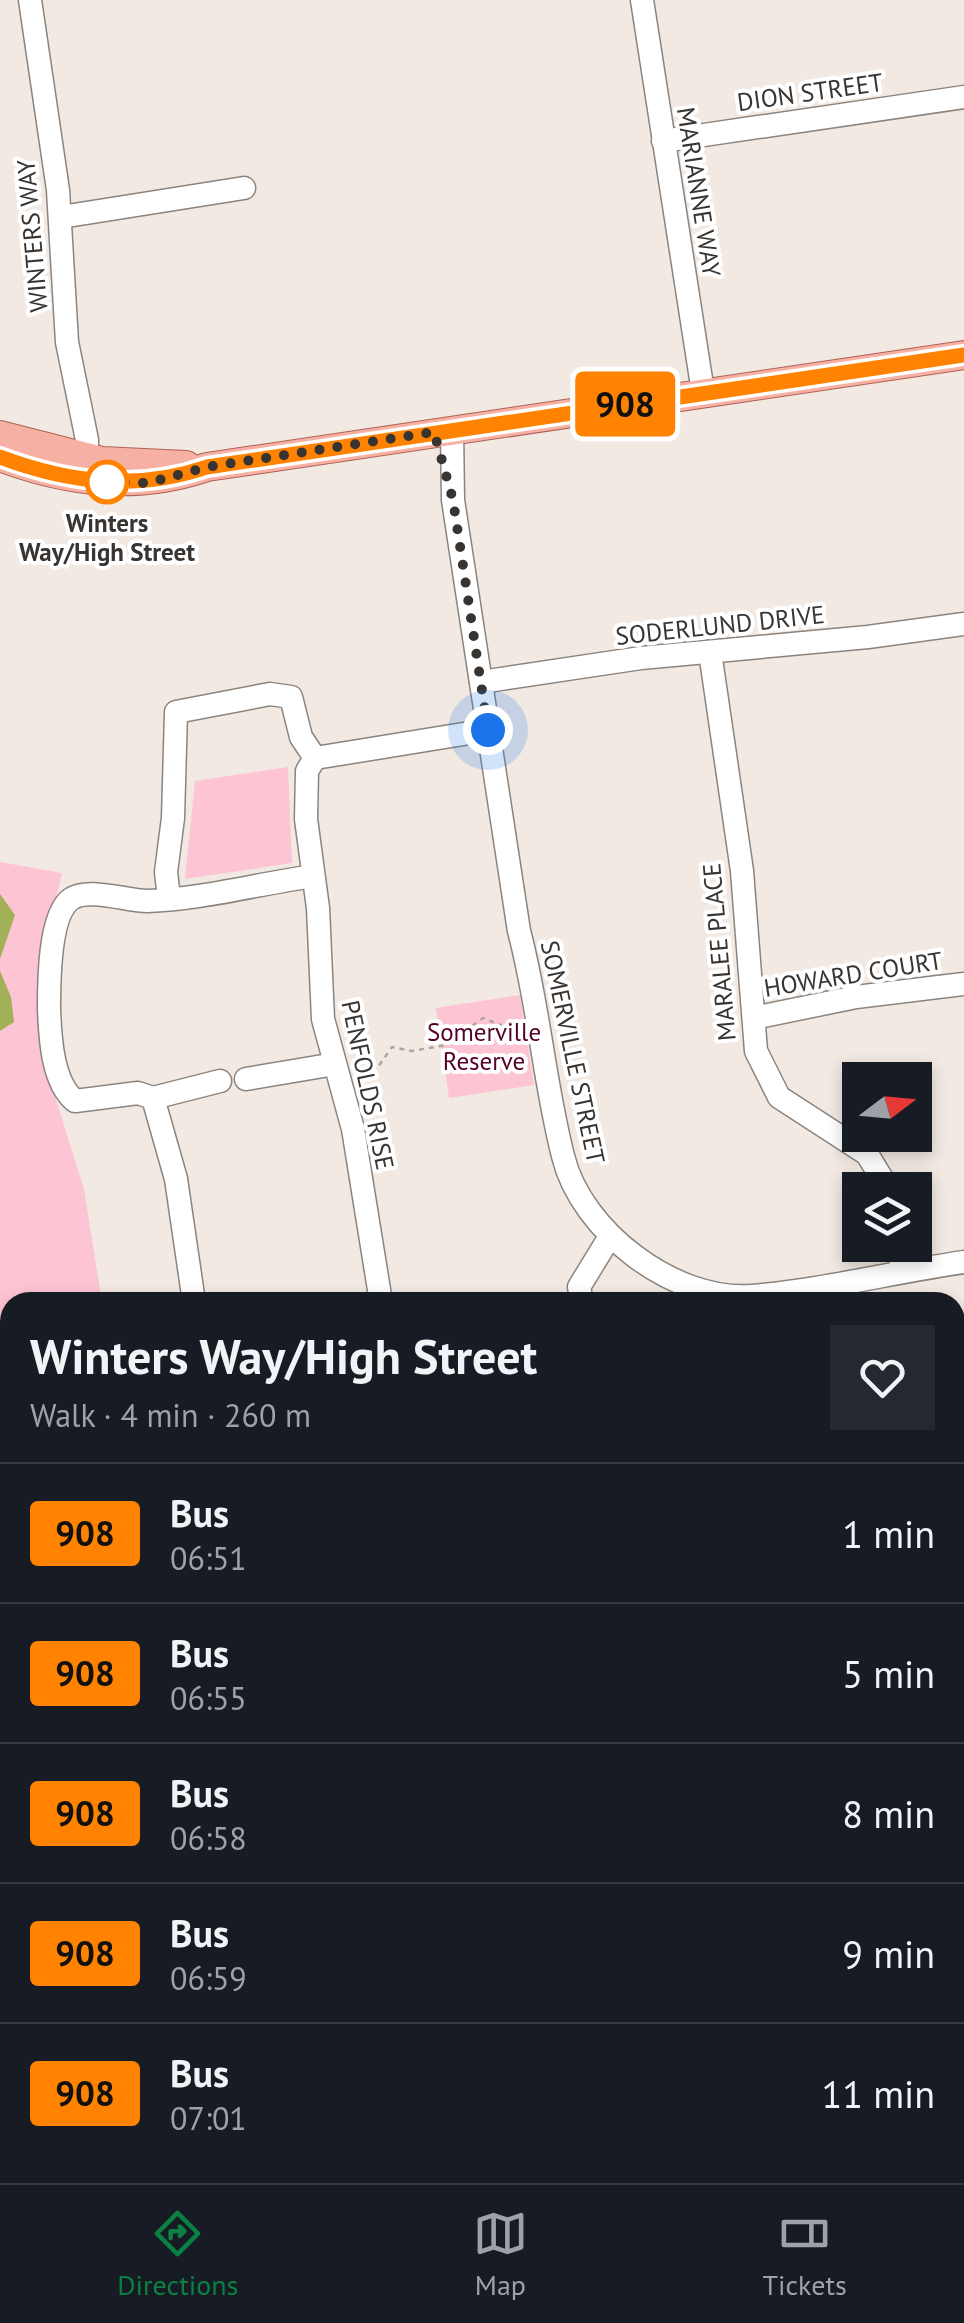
<!DOCTYPE html>
<meta charset="utf-8">
<style>
body{margin:0;font-family:"PT Sans",sans-serif;background:#242831;color:#f1f3f6;height:100vh;display:flex;flex-direction:column;font-size:38px;white-space:nowrap}
*{box-sizing:border-box;margin:0}
p{font-size:32px;color:#9ea1a6}
.icon{flex:none;width:55px;height:55px;fill:none;stroke:currentColor;stroke-width:2;stroke-linecap:round;stroke-linejoin:round}
.map{position:relative;flex:1;overflow:hidden}
.panel{position:absolute;left:0px;top:1292px;width:965px;height:892px;display:flex;flex-direction:column;background:#171b24;border-radius:30px 30px 0 0;box-shadow:0 5px 15px #0003}
.panel>*{flex:none}
.badge{padding:0 20px;border-radius:8px;font-size:35px;line-height:65px}
.needle{width:65px;rotate:74deg}
.tools{position:absolute;left:842px;top:1062px;display:grid;gap:20px}
.tools a{display:grid;place-items:center;width:90px;height:90px;border-radius:0px;background:#171b24;box-shadow:0 5px 15px #0003;font-size:50px}
.you{position:absolute;width:50px;height:50px;margin:-25px;border:8px solid #fff;border-radius:50%;background:#1a73e8;box-shadow:0 0 0 15px #1a73e833}
.map>.badge{position:absolute;translate:-50% -50%;box-shadow:0 0 0 5px #fff}
.round{display:grid;place-items:center;flex:none;width:105px;height:105px;border-radius:0px;background:#242831}
.head{display:flex;align-items:center;justify-content:space-between;height:170px;padding:0 30px}
h1{font-size:48px;font-weight:600;line-height:75px}
ul{padding:0;list-style:none}
li{display:flex;align-items:center;gap:30px;height:140px;padding:0 30px;border-top:2px solid #363941}
li div{flex:1}
li b{display:block;font-size:38px}
li em{font-style:normal}
li .badge{min-width:110px;font-weight:700;text-align:center}
.tabs{display:flex;justify-content:space-around;align-items:center;height:140px;border-top:2px solid #363941;background:#171b24;font-size:28px;color:#9ea1a6}
.tabs a{display:grid;justify-items:center;gap:5px}
.tabs .selected{color:#0b8043}
.map>svg:first-child{display:block}
.green{fill:#fdc5d3}
.water{fill:#a2b057}
.lines{fill:none;stroke-linecap:round;stroke-linejoin:round}
.minor-casing{stroke:#8b847e;stroke-width:25}
.major-casing{stroke:#af6255;stroke-width:30}
.path{stroke:#ada6a1;stroke-width:2.5;stroke-dasharray:5 5;stroke-linecap:butt}
.minor{stroke:#fff;stroke-width:22}
.major{stroke:#f6b0a4;stroke-width:28}
.line-casing{stroke:#fff;stroke-width:22}
.line{stroke:#ff8200;stroke-width:15}
.walk{stroke:#373431;stroke-width:10;stroke-dasharray:0 18}
.stop-dot{fill:#fff;stroke:#ff8200;stroke-width:5}
.labels{text-anchor:middle;stroke-width:8;stroke-linejoin:round;paint-order:stroke}
.street-label{font-size:25px;fill:#373431;stroke:#fff}
.stop-label{font-size:25px;font-weight:bold;fill:#373431;stroke:#fff}
.park-label{font-size:25px;fill:#550127;stroke:#fff}
</style>
<div class="map">
<svg width="964" height="2183" viewBox="0 0 964 2183">
<rect width="100%" height="100%" fill="#f2e9e3"/>
<!-- green -->
<g class="green">
<path d="M288,767l4,96 -107,16 10,-98z"/>
<path d="M0,862l62,11 -18,74 9,143 31,99 18,113h-92v61l-10,1z"/>
<path d="M520,995l14,90 -85,13 -13,-90z"/>
</g>
<!-- water -->
<g class="water">
<path d="M0,894l15,21 -15,44z"/>
<path d="M0,971l11,26 3,25 -14,9z"/>
</g>
<g class="lines">
<!-- minor casing -->
<g class="minor-casing">
<g id="minor">
<path d="M30,0l28,190 9,152 20,98v32"/>
<path d="M642,0l61,392"/>
<path d="M663,141l301,-44"/>
<path d="M61,217l183,-29"/>
<path d="M452,429l1,71 66,431c20,75 25,151 44,225 18,75 111,146 189,140 71,-6 142,-24 212,-34"/>
<path d="M710,652l32,219 14,180 23,46 88,57 22,36"/>
<path d="M481,682l160,-24 227,-21 96,-13"/>
<path d="M315,758l173,-28"/>
<path d="M169,898l-3,-26 7,-54 3,-106 94,-18 21,3 10,40 14,21 -8,13 -1,48 12,89 5,111 30,110 28,173"/>
<path d="M754,1018l102,-21 108,-13"/>
<path d="M246,1079l89,-15"/>
<path d="M153,1098l67,-17"/>
<path d="M898,1245l4,26"/>
<path d="M194,1302l-18,-123 -23,-81 -15,-5 -63,8c-23,-19 -25,-64 -26,-93 0,-26 0,-93 22,-109 17,-12 56,2 76,2 55,-2 111,-17 166,-25"/>
<path d="M582,1302l-3,-15 30,-49"/>
<path d="M0,1466l10,-2"/>
<path d="M0,1643l10,-1"/>
<path d="M955,1655l9,-22"/>
<path d="M955,1879l9,-24"/>
<path d="M955,2114l9,10"/>
<path d="M201,2175l1,8"/>
<path d="M396,2175l3,8"/>
<path d="M738,2183l3,-8"/>
<path d="M960,2183l4,-4"/>
</g>
</g>
<!-- major casing -->
<g class="major-casing">
<g id="major">
<path d="M0,435l102,26 84,4"/>
<path d="M0,457c69,26 137,34 207,10l757,-112"/>
<path d="M955,1724l9,-22"/>
<path d="M955,1812l9,-22"/>
<path d="M766,2183l3,-8"/>
<path d="M801,2183l4,-8"/>
</g>
</g>
<!-- path -->
<path class="path" d="M360,1068l18,-1 14,-20 20,4 34,-6 37,-27 38,15"/>
<!-- minor -->
<use href="#minor" class="minor"/>
<!-- major -->
<use href="#major" class="major"/>
</g>
<g class="lines">
<!-- line casing -->
<g class="line-casing">
<path id="line" d="M0,457c69,26 137,34 207,10l757,-112"/>
</g>
<!-- line -->
<use href="#line" class="line"/>
<!-- walk -->
<path class="walk" d="M107,482l41,1 59,-16 227,-35 19,68 35,230"/>
</g>
<!-- markers -->
<circle class="stop-dot" cx="107" cy="482" r="20"/>
<g class="labels">
<!-- street labels -->
<g class="street-label">
<text transform="translate(810 92) rotate(-8)" y="9">DION STREET</text>
<text transform="translate(699 192) rotate(81)" y="9">MARIANNE WAY</text>
<text transform="translate(32 236) rotate(-95)" y="9">WINTERS WAY</text>
<text transform="translate(720 625) rotate(-6)" y="9">SODERLUND DRIVE</text>
<text transform="translate(719 952) rotate(-95)" y="9">MARALEE PLACE</text>
<text transform="translate(853 974) rotate(-9)" y="9">HOWARD COURT</text>
<text transform="translate(573 1052) rotate(78)" y="9">SOMERVILLE STREET</text>
<text transform="translate(368 1085) rotate(78)" y="9">PENFOLDS RISE</text>
</g>
<!-- stop labels -->
<g class="stop-label">
<text x="107" y="532">Winters<tspan x="107" dy="29">Way/High Street</tspan></text>
</g>
<!-- park labels -->
<g class="park-label">
<text x="484" y="1041">Somerville<tspan x="484" dy="29">Reserve</tspan></text>
</g>
</g>
</svg>
<div class="tools">
<a><svg class="needle" viewBox="-14 -14 28 28"><path d="M0-13l5 13h-10z" fill="#e53935"/><path d="M0 13l5-13h-10z" fill="#9ea1a6"/></svg></a>
<a><svg class="icon" aria-label="layers" viewBox="0 0 24 24"><path d="M12 4l9 5-9 5-9-5zM3 14l9 5 9-5"/></svg></a>
</div>
<div class="you" style="left:488px;top:730px"></div>
<b class="badge" style="left:625px;top:404px;background:#ff8200;color:#111">908</b>
<section class="panel">
<div class="head"><div><h1>Winters Way/High Street</h1><p>Walk · 4 min · 260 m</p></div><a class="round"><svg class="icon" aria-label="heart" viewBox="0 0 24 24"><path d="M12 20l-8-8c-3-5 5-10 8-4 3-6 11-1 8 4z"/></svg></a></div>
<ul>
<li><span class="badge" style="background:#ff8200;color:#111">908</span><div><b>Bus</b><p>06:51</p></div><em>1 min</em></li>
<li><span class="badge" style="background:#ff8200;color:#111">908</span><div><b>Bus</b><p>06:55</p></div><em>5 min</em></li>
<li><span class="badge" style="background:#ff8200;color:#111">908</span><div><b>Bus</b><p>06:58</p></div><em>8 min</em></li>
<li><span class="badge" style="background:#ff8200;color:#111">908</span><div><b>Bus</b><p>06:59</p></div><em>9 min</em></li>
<li><span class="badge" style="background:#ff8200;color:#111">908</span><div><b>Bus</b><p>07:01</p></div><em>11 min</em></li>
</ul>
</section>
</div>
<nav class="tabs">
<a class="selected"><svg class="icon" aria-label="directions" viewBox="0 0 24 24"><path d="M12 3l9 9-9 9-9-9zM9 14v-3h6M13 9l2 2-2 2"/></svg>Directions</a>
<a><svg class="icon" aria-label="map" viewBox="0 0 24 24"><path d="M3 6l6-2 6 2 6-2v14l-6 2-6-2-6 2zM9 4v14M15 6v14"/></svg>Map</a>
<a><svg class="icon" aria-label="tickets" viewBox="0 0 24 24"><path d="M3 7h18v10H3zM15 7v10"/></svg>Tickets</a>
</nav>
